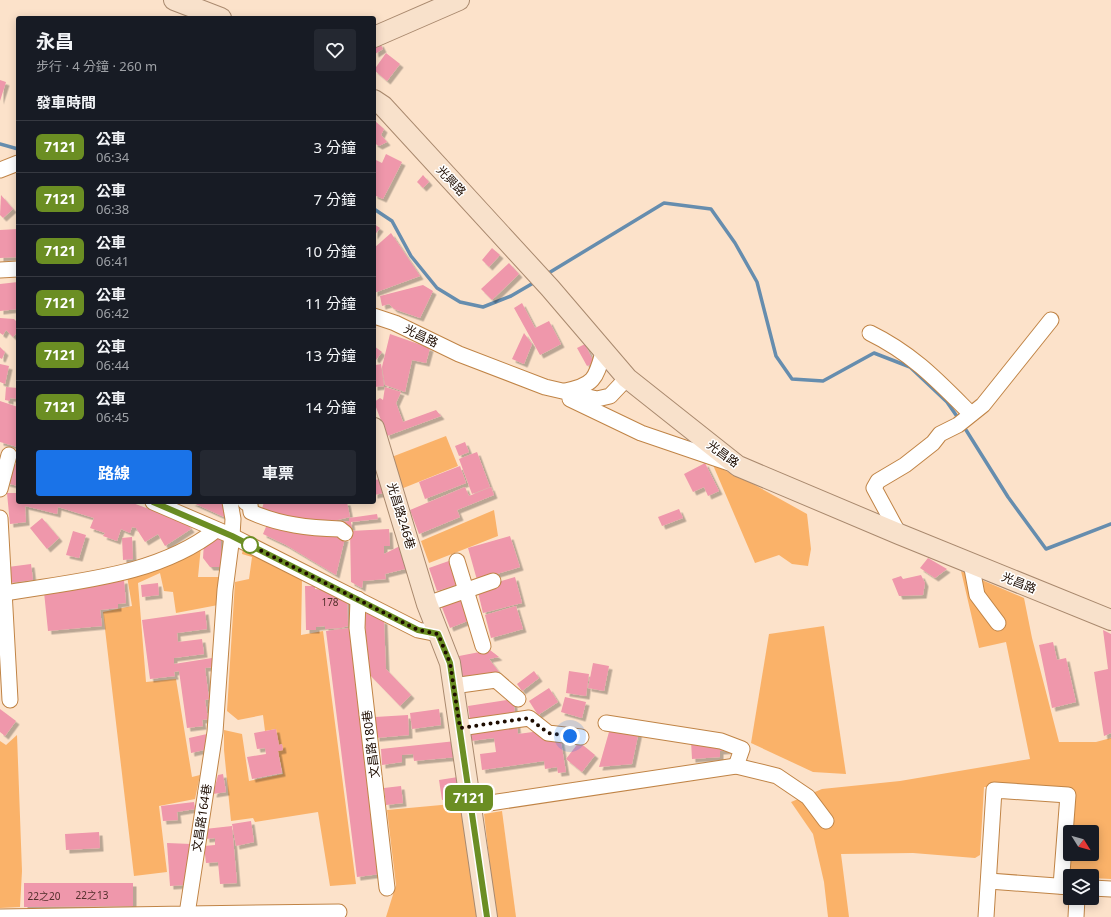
<!DOCTYPE html>
<html lang="zh-TW">
<meta charset="utf-8">
<style>
body{margin:0;font-family:"Noto Sans","Noto Sans TC",sans-serif;background:#242831;color:#f1f3f6;height:100vh;display:flex;flex-direction:column;font-size:15px;white-space:nowrap}
*{box-sizing:border-box;margin:0}
p{font-size:13px;color:#9ea1a6}
.icon{flex:none;width:22px;height:22px;fill:none;stroke:currentColor;stroke-width:2;stroke-linecap:round;stroke-linejoin:round}
.map{position:relative;flex:1;overflow:hidden}
.sheet{position:absolute;left:16px;top:16px;width:360px;height:488px;display:flex;flex-direction:column;background:#171b24;border-radius:4px;box-shadow:0 2px 10px #0003}
.sheet>*{flex:none}
.badge{padding:0 8px;border-radius:6px;font-size:14px;line-height:26px}
.needle{width:26px;rotate:127deg}
.buttons{position:absolute;left:1063px;top:825px;display:grid;gap:8px}
.buttons a{display:grid;place-items:center;width:36px;height:36px;border-radius:4px;background:#171b24;box-shadow:0 2px 10px #0003;font-size:20px}
.you{position:absolute;width:20px;height:20px;margin:-10px;border:3px solid #fff;border-radius:50%;background:#1a73e8;box-shadow:0 0 0 6px #1a73e833}
.map>.badge{position:absolute;translate:-50% -50%;box-shadow:0 0 0 2px #fff}
h2{padding:0 20px;font-size:15px;line-height:36px}
.round{display:grid;place-items:center;flex:none;width:42px;height:42px;border-radius:4px;background:#242831}
.overview{display:flex;align-items:center;justify-content:space-between;height:68px;padding:0 20px}
h1{font-size:19px;font-weight:700;line-height:30px}
.primary-button{display:flex;gap:8px;margin-top:auto;padding:8px 20px}
.primary-button a{flex:1;height:46px;border-radius:4px;background:#1a73e8;color:#fff;font-size:16px;font-weight:700;line-height:46px;text-align:center}
.primary-button a+a{background:#242831;color:#f1f3f6}
ul{padding:0;list-style:none}
li{display:flex;align-items:center;gap:12px;height:52px;padding:0 20px;border-top:1px solid #363941}
li div{flex:1}
li b{display:block;font-size:15px}
li em{font-style:normal}
li .badge{min-width:44px;font-weight:700;text-align:center}
.map>svg:first-child{display:block}
.green{fill:#fab269;fill-rule:evenodd}
.lines{fill:none;stroke-linecap:round;stroke-linejoin:round}
.stream{stroke:#668dae;stroke-width:3.5}
.building{fill:#ef97ab;filter:url(#shadow)}
.minor-casing{stroke:#c08446;stroke-width:17}
.major-casing{stroke:#a9896e;stroke-width:22}
.minor{stroke:#fff;stroke-width:15}
.major{stroke:#f8e1cb;stroke-width:20}
.line-casing{stroke:#fff;stroke-width:9}
.line{stroke:#6b8e23;stroke-width:6}
.walk{stroke:#1d0c00;stroke-width:4;stroke-dasharray:0 7.2}
.stop-dot{fill:#fff;stroke:#6b8e23;stroke-width:2}
.labels{text-anchor:middle;stroke-width:3;stroke-linejoin:round;paint-order:stroke}
.number-label{font-size:10px;fill:#522f2b}
.street-label{font-size:12px;fill:#1d0c00;stroke:#fff}
</style>
<div class="map">
<svg width="1111" height="917" viewBox="0 0 1111 917">
<defs>
<filter id="shadow"><feDropShadow dx="3.5" dy="3.5" stdDeviation="0" flood-color="#0004"/></filter>
</defs>
<rect width="100%" height="100%" fill="#fce2ca"/>
<!-- green -->
<g class="green">
<path d="M446,436l12,30 -57,23 -12,-31z"/>
<path d="M713,465l33,15 61,34 4,35 -3,17 -16,-2 -13,-9 -24,8z"/>
<path d="M494,510l4,26 -69,27 -8,-22z"/>
<path d="M201,546l-3,31h22l-2,28 -42,8 -3,-21 -9,-1 -4,-18 -22,10 8,99 30,-3 16,98 8,-2 -5,24 -36,7 8,66 -33,4 -31,-264 29,-6 -5,-30z"/>
<path d="M243,549l59,30 -1,56 22,-4 33,253 -26,2 -12,-74 -63,10 -2,-4 -22,3 -7,-71v-20l18,4 7,47 34,-7 -5,-23 5,-1 -1,-6 -3,1 -3,-16 -11,2 -2,-16 -25,5 -11,-9 8,-129 14,-3 3,-22 -10,-3z"/>
<path d="M961,571l63,27 8,40 27,104h37l15,-4v141l-19,-1v-2h-25v-84l-83,-5 -4,68 -5,3 -62,-5 -72,1 8,63h-21l-4,-35 -11,-48 -22,-32 31,-13 78,-8 130,-22 -24,-117 -27,6zM1070,832h22v22h-22z"/>
<path d="M824,626l22,148 -33,-2 -62,-29 18,-109z"/>
<path d="M17,735l5,136 -2,36 -20,1v-167l6,4z"/>
<path d="M463,803l17,114h-94l10,-32 -9,-75z"/>
<path d="M502,811l14,106h-20l-12,-103z"/>
</g>
<g class="lines">
<!-- stream -->
<g class="stream">
<path d="M0,144l18,5"/>
<path d="M374,209l18,12 19,35 26,32 23,14 23,5 28,-11 24,-14"/>
<path d="M547,274l117,-71 47,6 24,34 22,39 19,74 16,23 31,2 51,-28 36,14 37,35 9,13"/>
<path d="M966,430l42,67 38,52 65,-25"/>
</g>
</g>
<!-- building -->
<g class="building">
<path d="M380,43l3,6 -8,5 -1,-8z"/>
<path d="M386,53l14,11 -13,17 -13,-11z"/>
<path d="M0,80l6,2 -6,19z"/>
<path d="M375,121l9,8 -3,6 6,7 -8,4 -5,-3z"/>
<path d="M386,154l16,8 -19,37 -9,-4v-36l8,4z"/>
<path d="M423,175l6,7 -6,6 -6,-6z"/>
<path d="M1,195l12,14 -10,9 -3,-3z"/>
<path d="M374,224l6,4 -6,8z"/>
<path d="M18,229v28l-18,1v-28z"/>
<path d="M391,233l29,43 -46,17v-45z"/>
<path d="M492,248l8,7 -11,12 -7,-7z"/>
<path d="M509,263l10,11 -27,26 -11,-11z"/>
<path d="M18,282v27l-18,2v-27z"/>
<path d="M423,285l10,6 -13,27 -26,-9 -5,-5 -7,2 -2,-10z"/>
<path d="M522,303l13,25 14,-7 12,23 -21,11 -26,-47z"/>
<path d="M0,318l14,1 4,4v8l-5,6 -7,-7 -3,5 -3,-2z"/>
<path d="M524,333l8,11 -8,20 -12,-5z"/>
<path d="M390,334l40,14 -4,15 -14,-3 -7,32 -20,-7 -3,-18z"/>
<path d="M585,344l9,19 -7,3 -10,-18z"/>
<path d="M374,346l8,6 -6,8 -2,-2z"/>
<path d="M0,347l5,5 -3,7 -2,-1z"/>
<path d="M374,361l2,4 5,-1 3,22 -10,1z"/>
<path d="M0,364l9,2 -4,18 -5,-2z"/>
<path d="M6,387l12,1v15h-2l1,-4 -7,-1v3l-5,-1z"/>
<path d="M385,387l16,5 -5,11 7,19 33,-12 5,6 -54,20 -13,-34 6,-4 3,2z"/>
<path d="M0,401l18,6v40l-18,-5z"/>
<path d="M465,442l4,10 -10,4 -4,-10z"/>
<path d="M477,452l13,35 -18,7 -13,-35z"/>
<path d="M12,463l6,2v21l-12,-3z"/>
<path d="M705,463l14,28 -11,5 -4,-9 -11,5 -9,-18z"/>
<path d="M460,466l6,17 -41,16 -6,-17z"/>
<path d="M381,479l3,14 -10,2v-15z"/>
<path d="M465,487l4,9 22,-9 3,8 -37,15 3,7 -41,17 -9,-24z"/>
<path d="M7,493h11v9h112l49,18h5l7,9 -26,17 -7,-12 -13,8 -9,-14 -4,-1 -2,6 -9,-4 -4,12 -14,-5 2,-3 -15,-5 4,-10 -36,-11 -1,7 -32,-8 1,16 -16,2z"/>
<path d="M191,502h34l3,12 -4,3z"/>
<path d="M264,502h83l3,15 -17,4 -34,1 -38,-10z"/>
<path d="M679,509l4,9 -21,8 -4,-9z"/>
<path d="M377,514l1,5 -27,3 1,7 -8,1 -1,-8 6,-1v-3z"/>
<path d="M42,518l17,20 -12,11 -17,-21z"/>
<path d="M268,522l77,16 -9,37 -50,-30 -23,-11z"/>
<path d="M389,529l1,17h-6v8l18,-9 7,23 -24,6 1,5 -23,2 -1,7 -11,-6 -1,-51z"/>
<path d="M73,531l13,4 -7,23 -13,-3z"/>
<path d="M214,535l7,2v30h-11l-7,-9 1,-15z"/>
<path d="M510,536l10,31 -43,13 -9,-32z"/>
<path d="M132,537l1,22 -10,1 -1,-22z"/>
<path d="M460,557l8,24 -31,10 -8,-23z"/>
<path d="M928,558l19,11 -12,9 -15,-10z"/>
<path d="M31,564l2,16 -23,3 -2,-16z"/>
<path d="M921,575l4,8 -2,12 -24,1 -7,-17 9,-3 2,3z"/>
<path d="M515,577l7,26 -39,10 -6,-25z"/>
<path d="M124,580l2,23 -8,1v4l-18,2 2,16 -54,5 -4,-39z"/>
<path d="M158,583l1,12 -17,2 -1,-12z"/>
<path d="M305,586h10v3l17,2 15,8 1,27 -7,2 -16,1v-3l-9,1v3h-10z"/>
<path d="M471,593l9,23 -30,12 -9,-23z"/>
<path d="M516,606l7,23 -32,9 -6,-23z"/>
<path d="M205,611l2,18 -30,4 1,9 24,-3 2,15 -30,4v6l38,-6 1,9 -8,1 4,31 -4,1 3,19 -6,1 1,6 -16,2 -8,-57 -5,1 1,4 -25,3 -8,-59z"/>
<path d="M364,612l20,9 2,48 25,26 -11,11 -31,-32z"/>
<path d="M349,628l31,246 -23,3 -31,-246z"/>
<path d="M1103,630l8,4v99l-7,3 -10,-64 14,-3z"/>
<path d="M1053,642l4,18 9,-2 10,44 -24,6 -13,-63z"/>
<path d="M490,650l9,7 -10,2 10,13 -37,6 -3,-22z"/>
<path d="M593,663l16,3 -5,25 -16,-3z"/>
<path d="M534,671l5,7 -17,13 -5,-7z"/>
<path d="M569,671l20,3 -3,22 -20,-3z"/>
<path d="M549,688l9,14 -20,13 -9,-14z"/>
<path d="M565,697l21,5 -4,16 -21,-6z"/>
<path d="M513,699l2,14 -45,7 -2,-14z"/>
<path d="M0,709l16,12 -11,15 -5,-4z"/>
<path d="M439,709l2,16 -29,4 -2,-16z"/>
<path d="M408,715l1,20 -33,3 -1,-21z"/>
<path d="M516,718l2,16 22,-3 1,8 19,-3 6,36 -8,1 -1,-6 -12,2 -1,-8 -62,9 -2,-16 16,-2 -2,-14 -23,3 -2,-15z"/>
<path d="M611,725l28,6 -7,33 -33,3z"/>
<path d="M276,729l3,16 3,-1 1,6 -5,1 4,22 -30,6 -5,-22 19,-3 -1,-6 -8,1 -3,-16z"/>
<path d="M207,734l1,15 -17,4 -2,-15z"/>
<path d="M456,741l1,16 -43,4 -1,-7 -11,1v7l-20,3 -1,-16z"/>
<path d="M691,741l42,9 -13,1v6l-28,2z"/>
<path d="M579,742l16,13 -13,17 -16,-13z"/>
<path d="M223,774l3,18 -13,2 5,-19z"/>
<path d="M458,777l3,20 -19,3 -3,-20z"/>
<path d="M401,786l2,17 -17,2 -2,-17z"/>
<path d="M194,802l1,7 -18,3 1,8 -15,1 -2,-15z"/>
<path d="M251,821l3,21 -18,4 -4,-22z"/>
<path d="M232,826l5,57 -17,1 -2,-22 -12,1 -2,-17 11,-1v-7l-9,1 -1,-10z"/>
<path d="M99,832l1,16 -34,2 -1,-16z"/>
<path d="M167,843l24,1 -7,41 -14,1z"/>
<path d="M24,883h109v23l-109,1z"/>
</g>
<g class="lines">
<!-- minor casing -->
<g class="minor-casing">
<g id="minor">
<path d="M0,170l18,-7"/>
<path d="M0,270l18,-1"/>
<path d="M374,316l21,7 64,31 86,33 52,12 13,-3 17,-18"/>
<path d="M870,333c43,21 68,48 101,81"/>
<path d="M565,391c31,-6 31,-14 39,-42"/>
<path d="M570,399l71,34 88,30"/>
<path d="M0,489l9,-34"/>
<path d="M153,502l79,34 186,94 20,4"/>
<path d="M245,502l5,3 1,7c29,13 58,16 89,17l5,4"/>
<path d="M0,518l10,182"/>
<path d="M899,534l-25,-46 4,-7 27,-16 28,-22 7,-9 18,-9 25,-20 68,-85"/>
<path d="M457,561l26,85"/>
<path d="M971,563l6,32 21,28"/>
<path d="M0,594c73,-13 156,-17 216,-64"/>
<path d="M358,599l-1,29 30,260"/>
<path d="M427,604l66,-23"/>
<path d="M453,686l43,-6 22,19"/>
<path d="M606,723l115,18 21,8 -6,17"/>
<path d="M460,728l69,-10 19,15 33,4"/>
<path d="M470,806l266,-40 41,10 31,21 18,24"/>
<path d="M989,881l81,6"/>
<path d="M1092,888l19,1"/>
<path d="M1,917l186,-3 28,-182 10,-142 7,-54 1,-17 -3,-17"/>
<path d="M186,917l1,-3 152,-2"/>
<path d="M986,917l8,-127 74,5 -7,91"/>
<path d="M1076,917l1,-19"/>
</g>
</g>
<!-- major casing -->
<g class="major-casing">
<g id="major">
<path d="M174,0l47,18"/>
<path d="M374,37l85,-37"/>
<path d="M374,100l9,6 167,182 77,90 111,88 161,68 212,86"/>
<path d="M374,428l53,176 23,59 37,254"/>
</g>
</g>
<!-- minor -->
<use href="#minor" class="minor"/>
<!-- major -->
<use href="#major" class="major"/>
</g>
<g class="lines">
<!-- line casing -->
<g class="line-casing">
<path id="line" d="M153,502l79,34 186,94 20,4 12,29 37,254"/>
</g>
<!-- line -->
<use href="#line" class="line"/>
<!-- walk -->
<path class="walk" d="M250,545l-4,-2 172,87 20,4 12,29 10,65 69,-10 19,15 22,3"/>
</g>
<!-- markers -->
<circle class="stop-dot" cx="250" cy="545" r="8"/>
<g class="labels">
<!-- number labels -->
<g class="number-label">
<text x="330" y="606">178</text>
<text x="92" y="899">22之13</text>
<text x="44" y="900">22之20</text>
</g>
<!-- street labels -->
<g class="street-label">
<text transform="translate(451 181) rotate(47)" y="4">光興路</text>
<text transform="translate(421 336) rotate(26)" y="4">光昌路</text>
<text transform="translate(723 454) rotate(36)" y="4">光昌路</text>
<text transform="translate(401 516) rotate(73)" y="4">光昌路246巷</text>
<text transform="translate(1019 583) rotate(22)" y="4">光昌路</text>
<text transform="translate(371 744) rotate(-97)" y="4">文昌路180巷</text>
<text transform="translate(202 818) rotate(-81)" y="4">文昌路164巷</text>
</g>
</g>
</svg>
<div class="buttons">
<a><svg class="needle" viewBox="-14 -14 28 28"><path d="M0-13l5 13h-10z" fill="#e53935"/><path d="M0 13l5-13h-10z" fill="#9ea1a6"/></svg></a>
<a><svg class="icon" aria-label="layers" viewBox="0 0 24 24"><path d="M12 4l9 5-9 5-9-5zM3 14l9 5 9-5"/></svg></a>
</div>
<div class="you" style="left:570px;top:736px"></div>
<b class="badge" style="left:469px;top:798px;background:#6b8e23;color:#fff">7121</b>
<section class="sheet">
<div class="overview"><div><h1>永昌</h1><p>步行 · 4 分鐘 · 260 m</p></div><a class="round"><svg class="icon" aria-label="heart" viewBox="0 0 24 24"><path d="M12 20l-8-8c-3-5 5-10 8-4 3-6 11-1 8 4z"/></svg></a></div>
<h2>發車時間</h2>
<ul>
<li><span class="badge" style="background:#6b8e23;color:#fff">7121</span><div><b>公車</b><p>06:34</p></div><em>3 分鐘</em></li>
<li><span class="badge" style="background:#6b8e23;color:#fff">7121</span><div><b>公車</b><p>06:38</p></div><em>7 分鐘</em></li>
<li><span class="badge" style="background:#6b8e23;color:#fff">7121</span><div><b>公車</b><p>06:41</p></div><em>10 分鐘</em></li>
<li><span class="badge" style="background:#6b8e23;color:#fff">7121</span><div><b>公車</b><p>06:42</p></div><em>11 分鐘</em></li>
<li><span class="badge" style="background:#6b8e23;color:#fff">7121</span><div><b>公車</b><p>06:44</p></div><em>13 分鐘</em></li>
<li><span class="badge" style="background:#6b8e23;color:#fff">7121</span><div><b>公車</b><p>06:45</p></div><em>14 分鐘</em></li>
</ul>
<div class="primary-button"><a>路線</a><a>車票</a></div>
</section>
</div>
